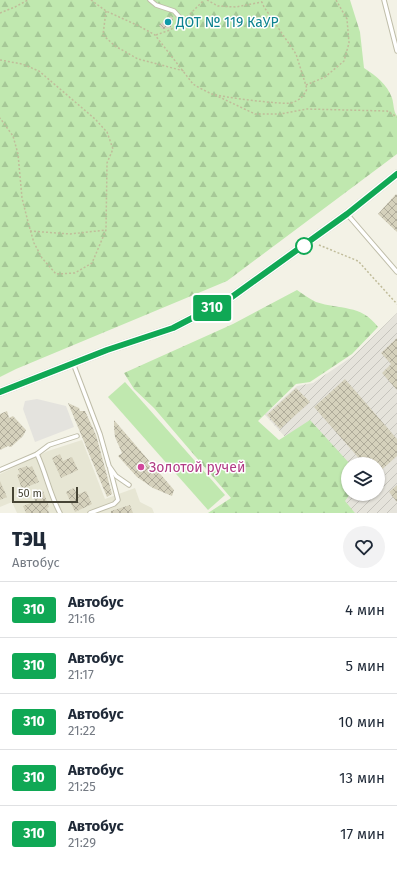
<!DOCTYPE html>
<html lang="ru">
<meta charset="utf-8">
<style>
body{margin:0;font-family:"Fira Sans",sans-serif;background:#f2f2f3;color:#1f2937;height:100vh;display:flex;flex-direction:column;font-size:15px;white-space:nowrap}
*{box-sizing:border-box;margin:0}
p{font-size:13px;color:#747a83}
.icon{flex:none;width:22px;height:22px;fill:none;stroke:currentColor;stroke-width:2;stroke-linecap:round;stroke-linejoin:round}
.map{position:relative;height:513px;overflow:hidden}
.drawer{display:flex;flex-direction:column;background:#fff;flex:1}
.drawer>*{flex:none}
.badge{padding:0 8px;border-radius:3px;font-size:14px;line-height:26px}
.tools{position:absolute;left:341px;top:457px;display:grid;gap:8px}
.tools a{display:grid;place-items:center;width:44px;height:44px;border-radius:50%;background:#fff;box-shadow:0 1px 3px #0004;font-size:20px}
.scale{position:absolute;left:12px;bottom:10px;width:66px;box-sizing:border-box;padding-left:4px;border:2px solid #464435;border-top:0;font-size:11px;line-height:14px;white-space:nowrap;color:#464435;-webkit-text-stroke:3px #fff;paint-order:stroke}
.map>.badge{position:absolute;translate:-50% -50%;box-shadow:0 0 0 2px #fff}
.round{display:grid;place-items:center;flex:none;width:42px;height:42px;border-radius:21px;background:#f2f2f3}
.summary{display:flex;align-items:center;justify-content:space-between;height:68px;padding:0 12px}
h1{font-size:19px;font-weight:800;line-height:30px}
ul{padding:0;list-style:none}
li{display:flex;align-items:center;gap:12px;height:56px;padding:0 12px;border-top:1px solid #e0e1e3}
li div{flex:1}
li b{display:block;font-size:15px}
li em{font-style:normal}
li .badge{min-width:44px;font-weight:700;text-align:center}
.map>svg:first-child{display:block}
.residential{fill:#e7e6d4}
.industrial{fill:url(#industrial-furrows);fill-rule:evenodd}
.green{fill:#c0e8af}
.forest{fill:url(#forest-firs)}
.parking{fill:#e4e3de}
.building{fill:url(#building-cross-hatch)}
.lines{fill:none;stroke-linecap:round;stroke-linejoin:round}
.service-casing{stroke:#bfbda9;stroke-width:5.5}
.minor-casing{stroke:#bfbda9;stroke-width:9}
.path{stroke:#c0bc9a;stroke-width:1.5;stroke-dasharray:2 2;stroke-linecap:butt}
.service{stroke:#fff;stroke-width:3.5}
.minor{stroke:#fff;stroke-width:7}
.line-casing{stroke:#fff;stroke-width:9}
.line{stroke:#10a855;stroke-width:6}
.culture-dot{fill:#0f9aa8;stroke:#fff;stroke-width:1.5}
.stop-dot{fill:#fff;stroke:#10a855;stroke-width:2}
.hotel-dot{fill:#d1479c;stroke:#fff;stroke-width:1.5}
.labels{text-anchor:middle;stroke-width:3;stroke-linejoin:round;paint-order:stroke}
.culture-label{font-size:14px;fill:#0d838f;stroke:#fff;text-anchor:start}
.hotel-label{font-size:14px;fill:#b23c85;stroke:#fff;text-anchor:start}
</style>
<div class="map">
<svg width="397" height="513" viewBox="0 0 397 513">
<defs>
<pattern id="industrial-furrows" width="10" height="10" patternUnits="userSpaceOnUse"><rect width="10" height="10" fill="#e5e3db"/><path d="M-1 1l2-2M0 10L10 0M9 11l2-2" fill="none" stroke="#c6c4bd"/></pattern>
<pattern id="forest-firs" width="22" height="20" patternUnits="userSpaceOnUse"><rect width="22" height="20" fill="#c0e8af"/><path d="M5 1l3.5 6h-7zM16 11l3.5 6h-7z" fill="#a6c897"/></pattern>
<pattern id="building-cross-hatch" width="8" height="8" patternUnits="userSpaceOnUse"><rect width="8" height="8" fill="#d5d1bc"/><path d="M0 0l8 8M0 8l8-8" fill="none" stroke="#afab9a"/></pattern>
</defs>
<rect width="100%" height="100%" fill="#f3f2e6"/>
<!-- residential -->
<path class="residential" d="M82,440l23,59 30,-11 5,14 12,6 2,5h-137l-5,-11 -12,5v-33l48,-23z"/>
<!-- industrial -->
<path class="industrial" d="M397,313v200h-42l-90,-98 32,-29 16,-3 40,-27zM348,464h30v30h-30z"/>
<!-- green -->
<path class="green" d="M125,382l100,113 -17,15 -100,-113z"/>
<!-- forest -->
<g class="forest">
<path d="M0,0h350l10,32 4,36c12,8 23,16 28,30 2,6 1,13 5,18v38l-170,127 -211,88 -16,8z"/>
<path d="M297,290c6,4 13,9 19,12 24,8 45,2 62,25l-26,27 -42,28 -14,2 -38,37 21,19 31,-20 40,44h-2v30h2l-5,7 10,12h-147l23,-15 -77,-90 -20,-19 -10,-16 109,-49z"/>
</g>
<!-- parking -->
<path class="parking" d="M37,399l29,7 8,21 -39,15 -12,-33 2,-8z"/>
<!-- building -->
<g class="building">
<path d="M171,16l2,2 -2,10 -9,1 -3,-4z"/>
<path d="M396,194l1,1v37l-19,-18z"/>
<path d="M397,338v52l-15,-17 9,-9 -10,-11z"/>
<path d="M345,379l52,60v17l-19,17v-9h-14l-50,-57z"/>
<path d="M296,388l14,14 -30,27 -13,-14z"/>
<path d="M68,403l11,5 1,3h5l11,24 16,59 -5,3z"/>
<path d="M7,411l2,7 4,-2 13,14 -3,6 -12,11 -3,-1 -8,4v-36z"/>
<path d="M114,420l60,70 -2,6 -19,-8 -16,-11 -19,-21 4,-3 -7,-16 -1,-9z"/>
<path d="M60,454l3,7 9,-4 6,13 -17,8 -9,-20z"/>
<path d="M27,466l1,2 4,-2 7,16 -17,7 -5,-14 3,-1 -2,-5z"/>
<path d="M0,481l7,16 -7,3z"/>
<path d="M397,485v17l-8,-10z"/>
<path d="M74,488l3,7 9,-4 6,13 -17,8 -9,-20z"/>
<path d="M43,491l6,16 -2,1 2,5h-23l-3,-7 12,-5 -2,-6z"/>
<path d="M130,505l3,8h-22v-2z"/>
</g>
<g class="lines">
<!-- service casing -->
<g class="service-casing">
<g id="service">
<path d="M150,0l6,5 18,6 9,10"/>
<path d="M384,0l13,51"/>
<path d="M347,214l50,58"/>
<path d="M73,363l27,71 9,32 7,10 13,9"/>
<path d="M37,454c9,19 13,41 23,59"/>
<path d="M0,470l37,-16 12,-9 28,-9"/>
<path d="M90,513l24,-9 4,-4 -8,-31"/>
</g>
</g>
<!-- minor casing -->
<g class="minor-casing">
<path id="minor" d="M0,392l107,-42 66,-22 56,-29 118,-85 50,-40"/>
</g>
<!-- path -->
<g class="path">
<path d="M91,0l15,11 33,15 16,9 38,49c5,3 12,7 19,10 9,3 72,11 79,9 9,-3 12,-6 16,-14l-11,-35 -32,-47 -3,-7"/>
<path d="M207,0l11,6 18,1 26,-5"/>
<path d="M106,11l-3,24 12,11 23,13 46,12"/>
<path d="M0,13l15,-6 13,-7"/>
<path d="M187,17l17,-17"/>
<path d="M156,35l14,-5 8,-5"/>
<path d="M0,60l22,4 17,7 56,48 12,13 6,17 -6,14 -1,67 -14,33 -17,10 -19,1 -14,-16 -8,-15 -6,-21 -6,-24 -4,-44 -5,-18 -13,-18"/>
<path d="M306,85l19,-8 19,-16 5,-18 -2,-24 -11,-19"/>
<path d="M215,95l40,19h25l27,-5 80,2 10,6"/>
<path d="M30,231l40,3 36,-4"/>
<path d="M319,245l39,16 39,43"/>
</g>
<!-- service -->
<use href="#service" class="service"/>
<!-- minor -->
<use href="#minor" class="minor"/>
</g>
<g class="lines">
<!-- line casing -->
<g class="line-casing">
<path id="line" d="M0,392l107,-42 66,-22 56,-29 118,-85 50,-40"/>
</g>
<!-- line -->
<use href="#line" class="line"/>
</g>
<!-- markers -->
<circle class="culture-dot" cx="168" cy="22" r="4"/>
<circle class="stop-dot" cx="304" cy="246" r="8"/>
<circle class="hotel-dot" cx="141" cy="467" r="4"/>
<g class="labels">
<!-- culture labels -->
<g class="culture-label">
<text x="176" y="27">ДОТ № 119 КаУР</text>
</g>
<!-- hotel labels -->
<g class="hotel-label">
<text x="149" y="472">Золотой ручей</text>
</g>
</g>
</svg>
<div class="tools">
<a><svg class="icon" aria-label="layers" viewBox="0 0 24 24"><path d="M12 4l9 5-9 5-9-5zM3 14l9 5 9-5"/></svg></a>
</div>
<div class="scale">50 m</div>
<b class="badge" style="left:212px;top:308px;background:#10a855;color:#fff">310</b>
</div>
<section class="drawer">
<div class="summary"><div><h1>ТЭЦ</h1><p>Автобус</p></div><a class="round"><svg class="icon" aria-label="heart" viewBox="0 0 24 24"><path d="M12 20l-8-8c-3-5 5-10 8-4 3-6 11-1 8 4z"/></svg></a></div>
<ul>
<li><span class="badge" style="background:#10a855;color:#fff">310</span><div><b>Автобус</b><p>21:16</p></div><em>4 мин</em></li>
<li><span class="badge" style="background:#10a855;color:#fff">310</span><div><b>Автобус</b><p>21:17</p></div><em>5 мин</em></li>
<li><span class="badge" style="background:#10a855;color:#fff">310</span><div><b>Автобус</b><p>21:22</p></div><em>10 мин</em></li>
<li><span class="badge" style="background:#10a855;color:#fff">310</span><div><b>Автобус</b><p>21:25</p></div><em>13 мин</em></li>
<li><span class="badge" style="background:#10a855;color:#fff">310</span><div><b>Автобус</b><p>21:29</p></div><em>17 мин</em></li>
</ul>
</section>
